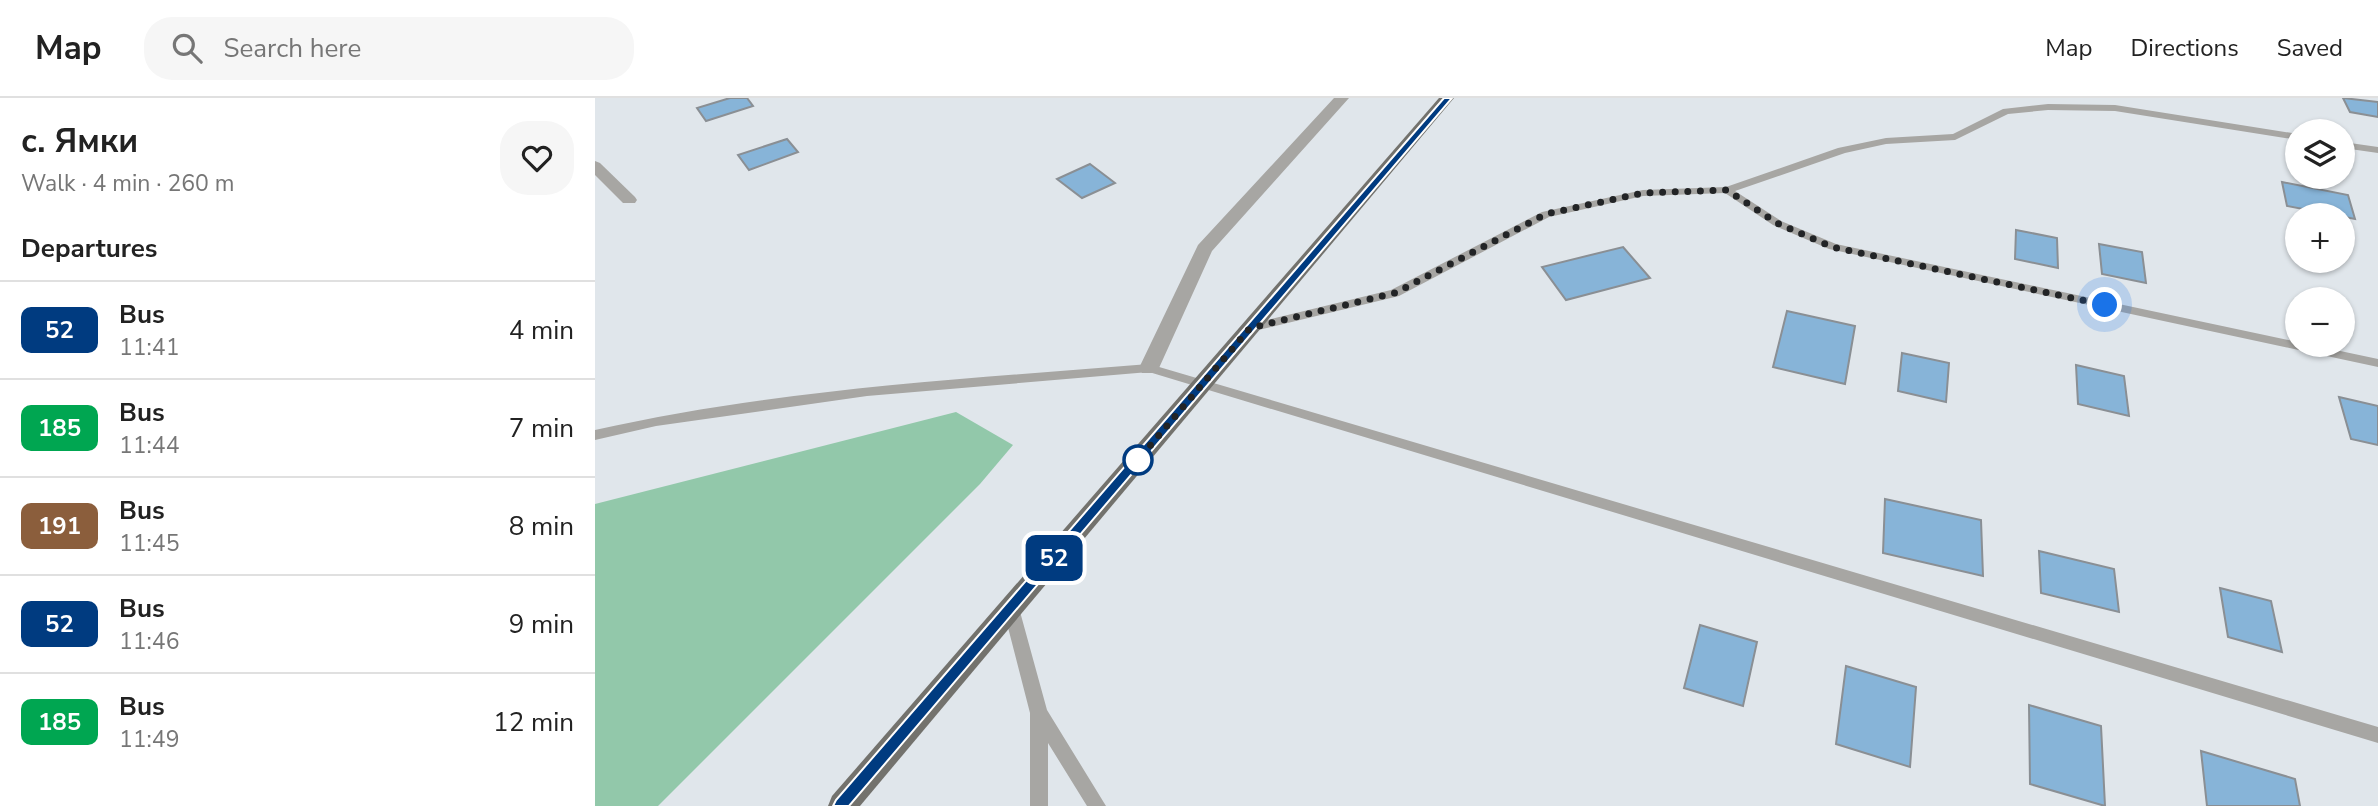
<!DOCTYPE html>
<meta charset="utf-8">
<style>
body{margin:0;font-family:"Nunito Sans",sans-serif;background:#f6f6f6;color:#222;height:100vh;display:flex;flex-direction:column;font-size:26px;white-space:nowrap}
*{box-sizing:border-box;margin:0}
p{font-size:23px;color:#767676}
.icon{flex:none;width:38px;height:38px;fill:none;stroke:currentColor;stroke-width:2;stroke-linecap:round;stroke-linejoin:round}
.map{position:relative;flex:1;overflow:hidden}
.details{display:flex;flex-direction:column;background:#fff;width:595px}
.details>*{flex:none}
.badge{padding:0 14px;border-radius:10px;font-size:24px;line-height:46px}
.controls{position:absolute;left:1690px;top:21px;display:grid;gap:14px}
.controls a{display:grid;place-items:center;width:70px;height:70px;border-radius:50%;background:#fff;box-shadow:0 2px 5px #0004;font-size:35px}
.you{position:absolute;width:35px;height:35px;margin:-18px;border:5px solid #fff;border-radius:50%;background:#1a73e8;box-shadow:0 0 0 10px #1a73e833}
.map>.badge{position:absolute;translate:-50% -50%;box-shadow:0 0 0 4px #fff}
h2{padding:0 21px;font-size:26px;line-height:63px}
.round{display:grid;place-items:center;flex:none;width:74px;height:74px;border-radius:28px;background:#f6f6f6}
.summary{display:flex;align-items:center;justify-content:space-between;height:119px;padding:0 21px}
h1{font-size:33px;font-weight:700;line-height:52px}
ul{padding:0;list-style:none}
li{display:flex;align-items:center;gap:21px;height:98px;padding:0 21px;border-top:2px solid #e0e0e0}
li div{flex:1}
li b{display:block;font-size:26px}
li em{font-style:normal}
li .badge{min-width:77px;font-weight:700;text-align:center}
header{display:flex;align-items:center;gap:42px;box-sizing:border-box;height:98px;padding:0 35px;background:#fff;border-bottom:2px solid #e0e0e0}
header strong{font-size:33px}
nav{display:flex;gap:38px;margin-inline-start:auto;font-size:24px}
.search{width:490px;height:63px;background:#f6f6f6;display:flex;align-items:center;gap:18px;box-sizing:border-box;padding:0 24px;border-radius:28px;color:#767676;font-size:26px}
main{display:flex;flex:1;min-height:0}
.map>svg:first-child{display:block}
.green{fill:#92c8aa}
.building{fill:#87b4d8;stroke:#8a8f94;stroke-width:2}
.lines{fill:none;stroke-linecap:round;stroke-linejoin:round}
.lane{fill:#a7a6a3;fill-rule:evenodd}
.street{fill:#a7a6a3;fill-rule:evenodd}
.primary{fill:#73726d;fill-rule:evenodd}
.line{fill:#003b80;stroke:#fff;stroke-width:2}
.walk{stroke:#222426;stroke-width:7;stroke-dasharray:0 12.6}
.stop-dot{fill:#fff;stroke:#003b80;stroke-width:3.5}
</style>
<header>
<strong>Map</strong>
<div class="search"><svg class="icon" aria-label="search" viewBox="0 0 24 24"><circle cx="10" cy="10" r="6"/><path d="M15 15l6 6"/></svg>Search here</div>
<nav><a>Map</a><a>Directions</a><a>Saved</a></nav>
</header>
<main>
<section class="details">
<div class="summary"><div><h1>с. Ямки</h1><p>Walk · 4 min · 260 m</p></div><a class="round"><svg class="icon" aria-label="heart" viewBox="0 0 24 24"><path d="M12 20l-8-8c-3-5 5-10 8-4 3-6 11-1 8 4z"/></svg></a></div>
<h2>Departures</h2>
<ul>
<li><span class="badge" style="background:#003b80;color:#fff">52</span><div><b>Bus</b><p>11:41</p></div><em>4 min</em></li>
<li><span class="badge" style="background:#00a651;color:#fff">185</span><div><b>Bus</b><p>11:44</p></div><em>7 min</em></li>
<li><span class="badge" style="background:#8b5e3c;color:#fff">191</span><div><b>Bus</b><p>11:45</p></div><em>8 min</em></li>
<li><span class="badge" style="background:#003b80;color:#fff">52</span><div><b>Bus</b><p>11:46</p></div><em>9 min</em></li>
<li><span class="badge" style="background:#00a651;color:#fff">185</span><div><b>Bus</b><p>11:49</p></div><em>12 min</em></li>
</ul>
</section>
<div class="map">
<svg width="1783" height="708" viewBox="0 0 1783 708">
<rect width="100%" height="100%" fill="#e0e6eb"/>
<!-- green -->
<path class="green" d="M361,314l57,33 -33,39 -322,322h-63v-302z"/>
<!-- building -->
<g class="building">
<path d="M135,0h17l6,8 -47,15 -9,-13z"/>
<path d="M1748,0l35,4v15l-28,-5z"/>
<path d="M192,41l11,13 -49,18 -11,-15z"/>
<path d="M495,66l25,19 -33,15 -25,-19z"/>
<path d="M1687,84l66,13 7,24 -68,-13z"/>
<path d="M1421,132l41,8 1,30 -43,-9z"/>
<path d="M1504,146l43,8 4,31 -44,-9z"/>
<path d="M1028,149l27,31 -84,22 -24,-33z"/>
<path d="M1192,213l68,15 -10,58 -72,-17z"/>
<path d="M1307,255l47,10 -3,39 -48,-11z"/>
<path d="M1481,267l48,11 5,40 -51,-12z"/>
<path d="M1744,299l39,9v39l-27,-6z"/>
<path d="M1290,401l96,21 2,56 -100,-23z"/>
<path d="M1444,453l75,18 5,43 -78,-19z"/>
<path d="M1625,490l51,13 11,51 -54,-15z"/>
<path d="M1105,527l57,17 -14,64 -59,-18z"/>
<path d="M1251,568l70,21 -6,80 -74,-23z"/>
<path d="M1434,607l72,21 4,80 -75,-22z"/>
<path d="M1606,653l94,28 5,27h-93z"/>
</g>
<g class="lines">
<!-- lane -->
<g class="lane">
<path d="M1453,6l67,1 183,29v6l-183,-29 -67,-1 -40,4 -53,26 -69,4 -41,9 -110,38 46,30 55,23 462,98v3h14l66,14v8l-549,-118 -56,-24 -48,-32 -82,3 -94,21 -150,79 -149,36 -6,-4 6,-4 141,-34 151,-78 101,-22 83,-3 112,-39 48,-10 67,-4 50,-25z"/>
<path d="M1748,44l35,5v6l-35,-5z"/>
<path d="M554,266l1229,363v16l-1229,-371 -282,24 -211,30 -61,14v-10c182,-41 369,-51 554,-66z"/>
<path d="M416,503l6,2 2,5 28,102 59,96h-19l-39,-63v63h-18v-93l-27,-105 2,-5z"/>
</g>
<!-- street -->
<g class="street">
<path d="M739,0h15l-137,153 -53,117 -3,5h-14l-3,-5 59,-123z"/>
<path d="M0,63l5,2 35,34 2,3 -2,3h-12l-28,-28z"/>
</g>
<!-- primary -->
<path class="primary" d="M844,0h15l-594,708h-32l4,-10z"/>
</g>
<!-- line -->
<path class="line" d="M849,0h8l-603,708h-16l3,-6z"/>
<g class="lines">
<!-- walk -->
<path class="walk" d="M543,362l-6,7 118,-139 145,-35 151,-79 97,-21 84,-3 50,33 55,24 273,58"/>
</g>
<!-- markers -->
<circle class="stop-dot" cx="543" cy="362" r="14"/>
</svg>
<div class="controls">
<a><svg class="icon" aria-label="layers" viewBox="0 0 24 24"><path d="M12 4l9 5-9 5-9-5zM3 14l9 5 9-5"/></svg></a>
<a>+</a>
<a>−</a>
</div>
<div class="you" style="left:1510px;top:207px"></div>
<b class="badge" style="left:459px;top:460px;background:#003b80;color:#fff">52</b>
</div>
</main>
